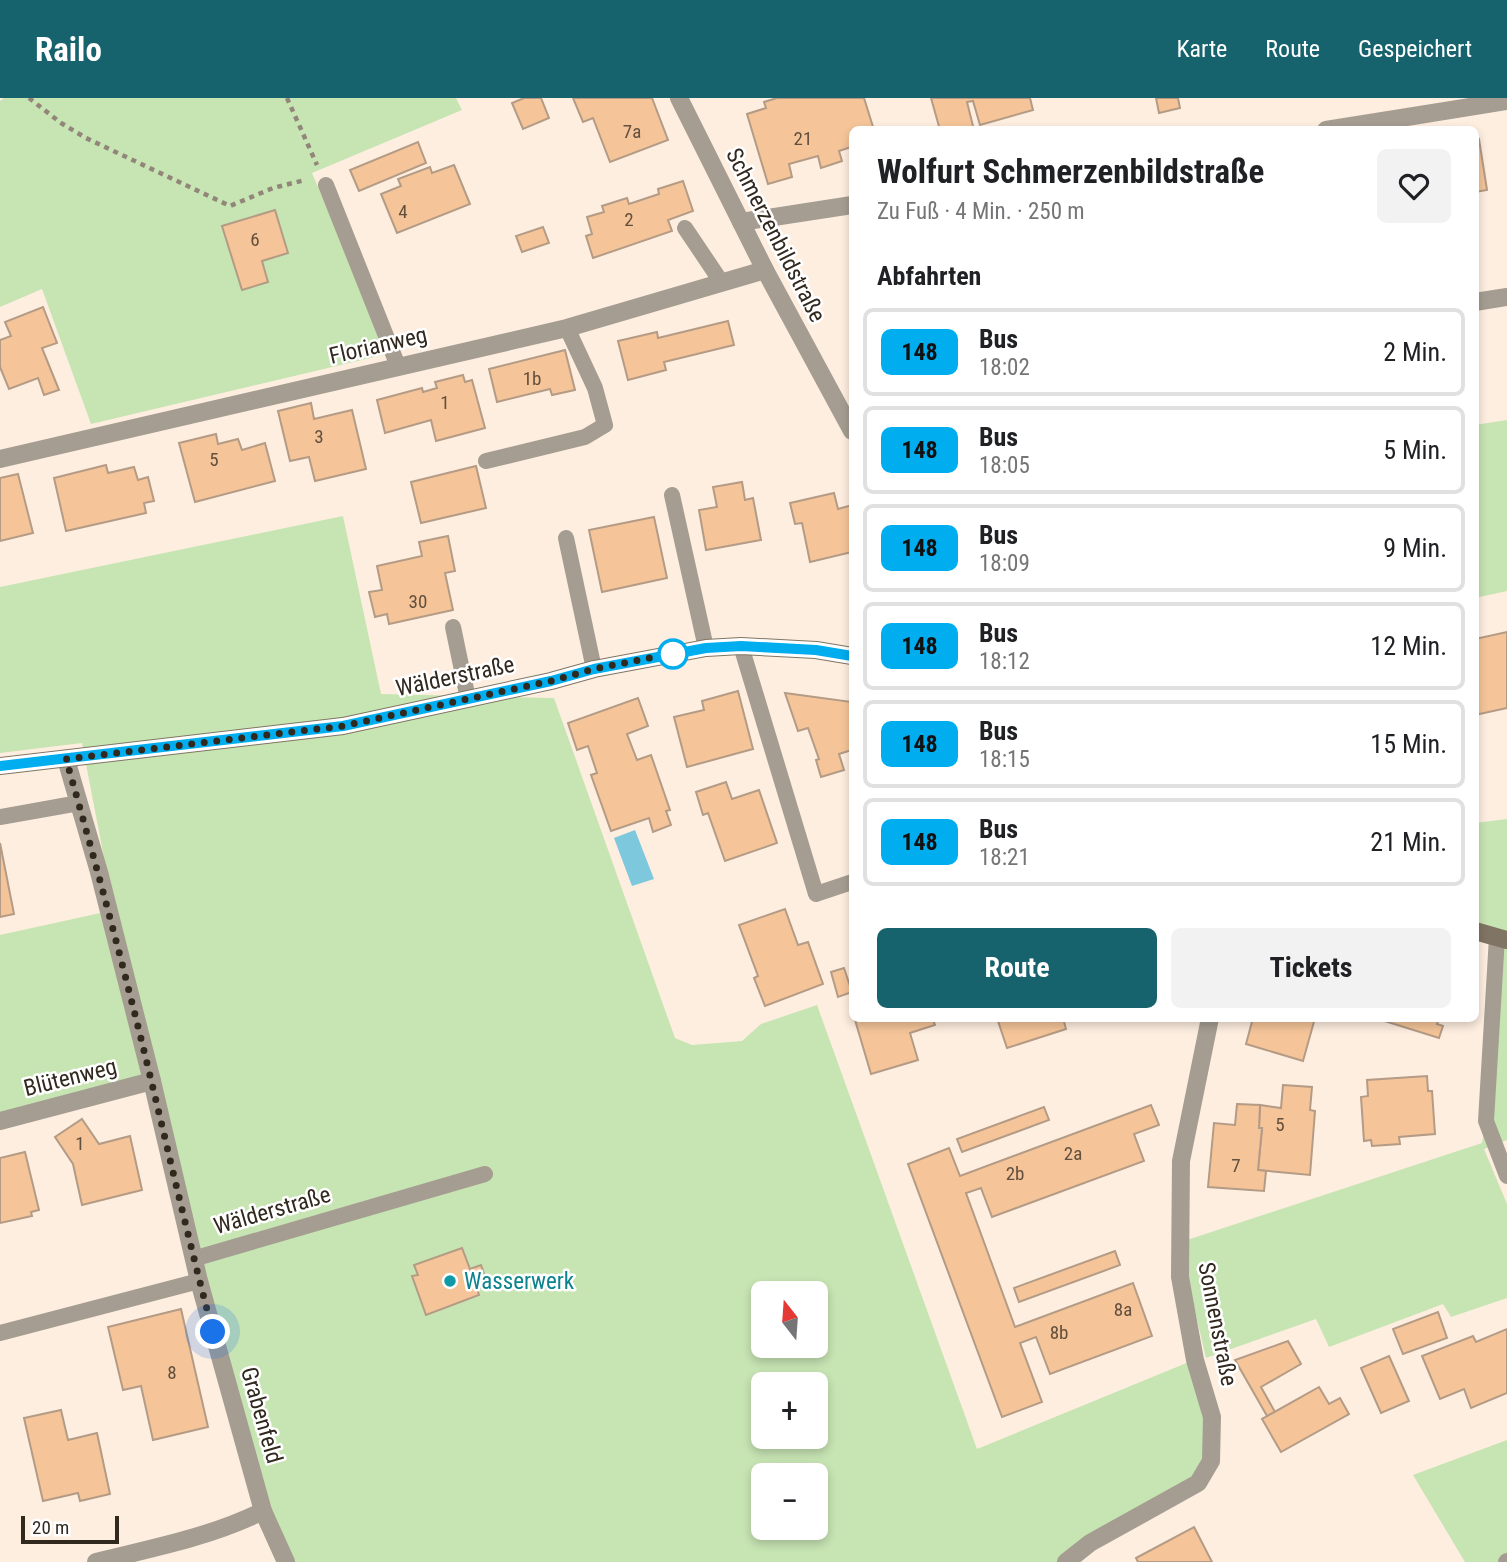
<!DOCTYPE html>
<html lang="de">
<meta charset="utf-8">
<style>
body{margin:0;font-family:"Roboto Condensed",sans-serif;background:#f2f2f2;color:#202124;height:100vh;display:flex;flex-direction:column;font-size:26px;white-space:nowrap}
*{box-sizing:border-box;margin:0}
p{font-size:23px;color:#757577}
.icon{flex:none;width:38px;height:38px;fill:none;stroke:currentColor;stroke-width:2;stroke-linecap:round;stroke-linejoin:round}
.map{position:relative;flex:1;overflow:hidden}
.side{position:absolute;left:849px;top:28px;width:630px;height:896px;display:flex;flex-direction:column;background:#fff;border-radius:10px;box-shadow:0 4px 10px #0003}
.side>*{flex:none}
.badge{padding:0 14px;border-radius:10px;font-size:24px;line-height:46px}
.needle{width:46px;rotate:343deg}
.tools{position:absolute;left:751px;top:1183px;display:grid;gap:14px}
.tools a{display:grid;place-items:center;width:77px;height:77px;border-radius:10px;background:#fff;box-shadow:0 4px 10px #0003;font-size:35px}
.scale{position:absolute;left:21px;bottom:18px;width:98px;box-sizing:border-box;padding-left:7px;border:4px solid #31281e;border-top:0;font-size:19px;line-height:24px;white-space:nowrap;color:#31281e;-webkit-text-stroke:5px #fff;paint-order:stroke}
.you{position:absolute;width:35px;height:35px;margin:-18px;border:5px solid #fff;border-radius:50%;background:#1a73e8;box-shadow:0 0 0 10px #1a73e833}
.map>.badge{position:absolute;translate:-50% -50%;box-shadow:0 0 0 4px #fff}
h2{padding:0 28px;font-size:26px;line-height:63px}
.round{display:grid;place-items:center;flex:none;width:74px;height:74px;border-radius:10px;background:#f2f2f2}
.head{display:flex;align-items:center;justify-content:space-between;height:119px;padding:0 28px}
h1{font-size:33px;font-weight:700;line-height:52px}
.button{display:flex;gap:14px;margin-top:auto;padding:14px 28px}
.button a{flex:1;height:80px;border-radius:10px;background:#16626d;color:#fff;font-size:28px;font-weight:700;line-height:80px;text-align:center}
.button a+a{background:#f2f2f2;color:#202124}
ul{padding:0;list-style:none}
li{display:flex;align-items:center;gap:21px;height:88px;margin:0 14px 10px;padding:0 14px;border:4px solid #e0e0e0;border-radius:10px}
li div{flex:1}
li b{display:block;font-size:26px}
li em{font-style:normal}
li .badge{min-width:77px;font-weight:700;text-align:center}
header{display:flex;align-items:center;gap:42px;box-sizing:border-box;height:98px;padding:0 35px;background:#16626d;color:#fff}
header strong{font-size:33px}
nav{display:flex;gap:38px;margin-inline-start:auto;font-size:24px}
.map>svg:first-child{display:block}
.green{fill:#c7e4b3;fill-rule:evenodd}
.water{fill:#7dc8dc}
.building{fill:#f5c599;stroke:#b49b85;stroke-width:2}
.lines{fill:none;stroke-linecap:round;stroke-linejoin:round}
.path{stroke:#92857a;stroke-width:4.5;stroke-dasharray:5 5;stroke-linecap:butt}
.lane{stroke:#a59d91;stroke-width:16}
.street{stroke:#a59d91;stroke-width:18}
.secondary{stroke:#807564;stroke-width:18}
.line-casing{stroke:#fff;stroke-width:16}
.line{stroke:#00adef;stroke-width:10}
.walk{stroke:#31281e;stroke-width:7;stroke-dasharray:0 12.6}
.stop-dot{fill:#fff;stroke:#00adef;stroke-width:3.5}
.culture-dot{fill:#0f9aa8;stroke:#fff;stroke-width:2.5}
.labels{text-anchor:middle;stroke-width:5;stroke-linejoin:round;paint-order:stroke}
.number-label{font-size:19px;fill:#624f3d}
.street-label{font-size:23px;fill:#31281e;stroke:#fff}
.culture-label{font-size:23px;fill:#0d838f;stroke:#fff;text-anchor:start}
</style>
<header>
<strong>Railo</strong>
<nav><a>Karte</a><a>Route</a><a>Gespeichert</a></nav>
</header>
<div class="map">
<svg width="1507" height="1464" viewBox="0 0 1507 1464">
<rect width="100%" height="100%" fill="#feeee0"/>
<!-- green -->
<g class="green">
<path d="M4,0h452l6,12 -150,63 75,175 -4,7 -292,69 -49,-135 -42,18v-206z"/>
<path d="M1507,322v171l-32,7v-173z"/>
<path d="M343,418l38,178 173,4 121,340 17,7 50,-4 19,-17 56,-19 160,444 212,-87 20,57v40l-13,23 -133,80h-772l-24,-53 -42,-153 -68,-277 -157,36v-180l114,-25 -32,-167 -82,10v-166zM763,1195h53v53h-53zM763,1286h53v53h-53zM763,1377h53v53h-53z"/>
<path d="M1507,721v321l-23,9 23,55v94l-56,19 -8,-13 -114,43 -13,-28 -110,39 -19,-81v-37l295,-97 9,-48 9,-153 -25,-11v-108z"/>
<path d="M1507,1342v122h-42l-52,-87z"/>
</g>
<!-- water -->
<path class="water" d="M635,732l19,49 -22,7 -18,-48z"/>
<!-- building -->
<g class="building">
<path d="M524,0h17l8,20 -26,11 -11,-26z"/>
<path d="M573,0h79l16,42 -58,22 -17,-44 -10,4z"/>
<path d="M777,0h87l10,32h-22v21l-1,-4 -12,4 3,10 -21,7 -3,-12 -29,8 3,13 -24,7 -21,-70 19,-6 -2,-6z"/>
<path d="M931,0h99l3,12 -53,15 -7,-24 -6,1 7,28h-34z"/>
<path d="M1156,0h22l2,10 -21,5z"/>
<path d="M1479,41l8,51 -12,2v-52z"/>
<path d="M418,44l8,21 -67,28 -9,-21z"/>
<path d="M454,67l16,39 -73,29 -16,-39 20,-8 -3,-7 32,-12 2,6z"/>
<path d="M683,83l10,30 -25,9 4,11 -79,27 -7,-22 6,-2 -5,-17 17,-5 -2,-6 25,-8 2,6 30,-10 -1,-5z"/>
<path d="M275,112l13,43 -26,8 6,21 -26,8 -20,-64z"/>
<path d="M543,129l6,16 -27,9 -6,-16z"/>
<path d="M43,209l14,36 -15,5 17,42 -15,5 -6,-17 -29,11 -9,-22v-27l11,-4 -6,-14z"/>
<path d="M728,223l6,24 -70,17 2,8 -38,10 -10,-39 39,-9 1,6z"/>
<path d="M565,252l10,40 -23,5 -2,-6 -53,13 -8,-33z"/>
<path d="M463,277l2,7 7,-2 13,48 -49,13 -5,-21 -46,13 -8,-33 45,-12 1,4 14,-4 -2,-6z"/>
<path d="M311,305l3,16 38,-9 14,59 -51,12 -6,-24 -19,4 -12,-50z"/>
<path d="M216,336l2,10 20,-5 4,11 23,-7 10,38 -80,21 -16,-59z"/>
<path d="M106,367l2,8 26,-6 4,13 10,-3 6,24 -10,2 2,10 -80,18 -12,-53z"/>
<path d="M476,368l10,42 -65,15 -10,-41z"/>
<path d="M18,376l15,59 -33,8v-63z"/>
<path d="M742,384l3,18 8,-2 8,42 -55,10 -7,-40 18,-3 -4,-20z"/>
<path d="M834,395l4,16 14,-4v47l-42,10 -8,-39 -7,1 -5,-21z"/>
<path d="M654,419l13,61 -65,14 -13,-62z"/>
<path d="M448,438l7,35 -10,2 8,37 -64,14 -2,-10 -12,3 -6,-25 13,-2 -5,-24 45,-10 -3,-14z"/>
<path d="M1507,534v76l-32,7v-76z"/>
<path d="M738,593l15,58 -66,18 -13,-50 30,-7 -2,-9z"/>
<path d="M785,595l67,9v48l-13,4 5,16 -23,7 -5,-17 3,-1 -11,-31 -10,3z"/>
<path d="M638,600l10,28 -21,8 10,26 14,-5 19,55 -4,1 5,14 -18,7 -4,-14 -38,13 -20,-56 6,-2 -9,-27 -11,4 -9,-27z"/>
<path d="M726,684l6,17 27,-9 18,53 -52,18 -17,-48 -5,2 -7,-23z"/>
<path d="M0,745l14,71 -14,3z"/>
<path d="M785,811l13,36 10,-3 15,42 -58,22 -11,-28 4,-2 -19,-51z"/>
<path d="M844,870l8,24 -14,5 -7,-25z"/>
<path d="M858,920h74l3,7 -25,8 8,27 -47,14 -16,-54z"/>
<path d="M997,920h66l3,11 -59,19z"/>
<path d="M1253,920h62l-12,43 -57,-17z"/>
<path d="M1375,920h64l-2,6 6,2 -4,12z"/>
<path d="M1427,978l1,15h4l3,43 -36,3 1,7 -28,2 -1,-6 -7,1 -3,-44 7,-1 -1,-16z"/>
<path d="M1283,987l29,2 -2,23 5,1 -5,64 -52,-5 4,-42h-3l1,-23 21,3z"/>
<path d="M1237,1006l23,1 -1,23h3l-4,42 8,1 -2,20 -56,-4 6,-64 21,2z"/>
<path d="M1151,1007l8,20 -25,9 10,27 -152,56 -11,-29 -15,5 49,134 118,-44 19,53 -102,38 -14,-37 -16,6 22,59 -40,15 -94,-253 41,-16 11,28z"/>
<path d="M1044,1009l5,13 -87,32 -5,-13z"/>
<path d="M82,1021l17,25 31,-8 12,54 -60,15 -9,-41 -18,-27z"/>
<path d="M25,1054l14,58 -8,2 1,4 -32,7v-65z"/>
<path d="M462,1150l8,21 11,-4 7,20 -11,4 2,6 -53,20 -14,-39 6,-1 -4,-10z"/>
<path d="M1115,1153l5,14 -101,37 -5,-14z"/>
<path d="M181,1211l27,118 -55,13 -12,-54 -18,4 -15,-63z"/>
<path d="M1438,1214l9,26 -44,16 -10,-25z"/>
<path d="M1507,1231v64l-36,15 -7,-19 -24,10 -18,-43 51,-20 3,6z"/>
<path d="M1288,1243l13,23 -40,23 14,25 -8,4 -32,-56z"/>
<path d="M1389,1258l20,45 -28,12 -20,-45z"/>
<path d="M1319,1289l10,17 11,-6 9,16 -68,38 -19,-33z"/>
<path d="M61,1312l7,30 29,-7 13,61 -30,7 -2,-8 -35,8 -19,-83z"/>
<path d="M1194,1429l18,35h-74l-2,-4z"/>
</g>
<g class="lines">
<!-- path -->
<g class="path">
<path d="M29,0l32,25 25,15 144,68 43,-18 32,-8"/>
<path d="M287,0l30,67"/>
</g>
<!-- lane -->
<g class="lane">
<path d="M326,87l72,181"/>
<path d="M685,130l37,55"/>
<path d="M486,363l99,-24 20,-12 -10,-37 -28,-60"/>
<path d="M672,397l34,153"/>
<path d="M566,440l28,131"/>
<path d="M453,529l15,72"/>
<path d="M741,548l75,248 36,-12"/>
<path d="M0,719l79,-14"/>
<path d="M1497,839l-11,184 21,55"/>
<path d="M193,1161l292,-85"/>
<path d="M0,1235l199,-52"/>
<path d="M1506,1464l1,-1"/>
</g>
<!-- street -->
<g class="street">
<path d="M679,0l86,172 87,161"/>
<path d="M1326,32l181,-29"/>
<path d="M741,124l111,-17"/>
<path d="M1475,204l32,-5"/>
<path d="M0,361l567,-131 198,-58"/>
<path d="M66,661l33,113 53,209 47,200 64,230 23,51"/>
<path d="M0,1023l152,-40"/>
<path d="M96,1464c57,-14 114,-25 167,-51"/>
<path d="M1066,1464l24,-19 108,-60 13,-22 1,-44 -17,-57 -15,-83 1,-116 29,-143"/>
</g>
<!-- secondary -->
<g class="secondary">
<path d="M0,668l343,-40 208,-45 43,-12 112,-21 35,-2 75,4 36,6"/>
<path d="M1475,833l32,9"/>
</g>
</g>
<g class="lines">
<!-- line casing -->
<g class="line-casing">
<path id="line" d="M0,668l343,-40 208,-45 43,-12 112,-21 35,-2 75,4 36,6"/>
</g>
<!-- line -->
<use href="#line" class="line"/>
<!-- walk -->
<path class="walk" d="M213,1234c-22,-82 -41,-165 -61,-248 -26,-109 -55,-217 -86,-325l277,-33 208,-45 43,-12 85,-17 -6,2"/>
</g>
<!-- markers -->
<circle class="stop-dot" cx="673" cy="556" r="14"/>
<circle class="culture-dot" cx="450" cy="1183" r="7"/>
<g class="labels">
<!-- number labels -->
<g class="number-label">
<text x="632" y="40">7a</text>
<text x="803" y="47">21</text>
<text x="403" y="120">4</text>
<text x="629" y="128">2</text>
<text x="255" y="148">6</text>
<text x="532" y="287">1b</text>
<text x="445" y="311">1</text>
<text x="319" y="345">3</text>
<text x="214" y="368">5</text>
<text x="418" y="510">30</text>
<text x="1280" y="1033">5</text>
<text x="80" y="1052">1</text>
<text x="1073" y="1062">2a</text>
<text x="1236" y="1074">7</text>
<text x="1015" y="1082">2b</text>
<text x="1123" y="1218">8a</text>
<text x="1059" y="1241">8b</text>
<text x="172" y="1281">8</text>
</g>
<!-- street labels -->
<g class="street-label">
<text transform="translate(776 137) rotate(63)" y="8">Schmerzenbildstraße</text>
<text transform="translate(378 247) rotate(-13)" y="8">Florianweg</text>
<text transform="translate(455 578) rotate(-12)" y="8">Wälderstraße</text>
<text transform="translate(70 979) rotate(-14)" y="8">Blütenweg</text>
<text transform="translate(272 1112) rotate(-16)" y="8">Wälderstraße</text>
<text transform="translate(1218 1226) rotate(79)" y="8">Sonnenstraße</text>
<text transform="translate(262 1317) rotate(74)" y="8">Grabenfeld</text>
</g>
<!-- culture labels -->
<g class="culture-label">
<text x="464" y="1191">Wasserwerk</text>
</g>
</g>
</svg>
<div class="tools">
<a><svg class="needle" viewBox="-14 -14 28 28"><path d="M0-13l5 13h-10z" fill="#e53935"/><path d="M0 13l5-13h-10z" fill="#757577"/></svg></a>
<a>+</a>
<a>−</a>
</div>
<div class="scale">20 m</div>
<div class="you" style="left:213px;top:1234px"></div>
<section class="side">
<div class="head"><div><h1>Wolfurt Schmerzenbildstraße</h1><p>Zu Fuß · 4 Min. · 250 m</p></div><a class="round"><svg class="icon" aria-label="heart" viewBox="0 0 24 24"><path d="M12 20l-8-8c-3-5 5-10 8-4 3-6 11-1 8 4z"/></svg></a></div>
<h2>Abfahrten</h2>
<ul>
<li><span class="badge" style="background:#00adef;color:#111">148</span><div><b>Bus</b><p>18:02</p></div><em>2 Min.</em></li>
<li><span class="badge" style="background:#00adef;color:#111">148</span><div><b>Bus</b><p>18:05</p></div><em>5 Min.</em></li>
<li><span class="badge" style="background:#00adef;color:#111">148</span><div><b>Bus</b><p>18:09</p></div><em>9 Min.</em></li>
<li><span class="badge" style="background:#00adef;color:#111">148</span><div><b>Bus</b><p>18:12</p></div><em>12 Min.</em></li>
<li><span class="badge" style="background:#00adef;color:#111">148</span><div><b>Bus</b><p>18:15</p></div><em>15 Min.</em></li>
<li><span class="badge" style="background:#00adef;color:#111">148</span><div><b>Bus</b><p>18:21</p></div><em>21 Min.</em></li>
</ul>
<div class="button"><a>Route</a><a>Tickets</a></div>
</section>
</div>
